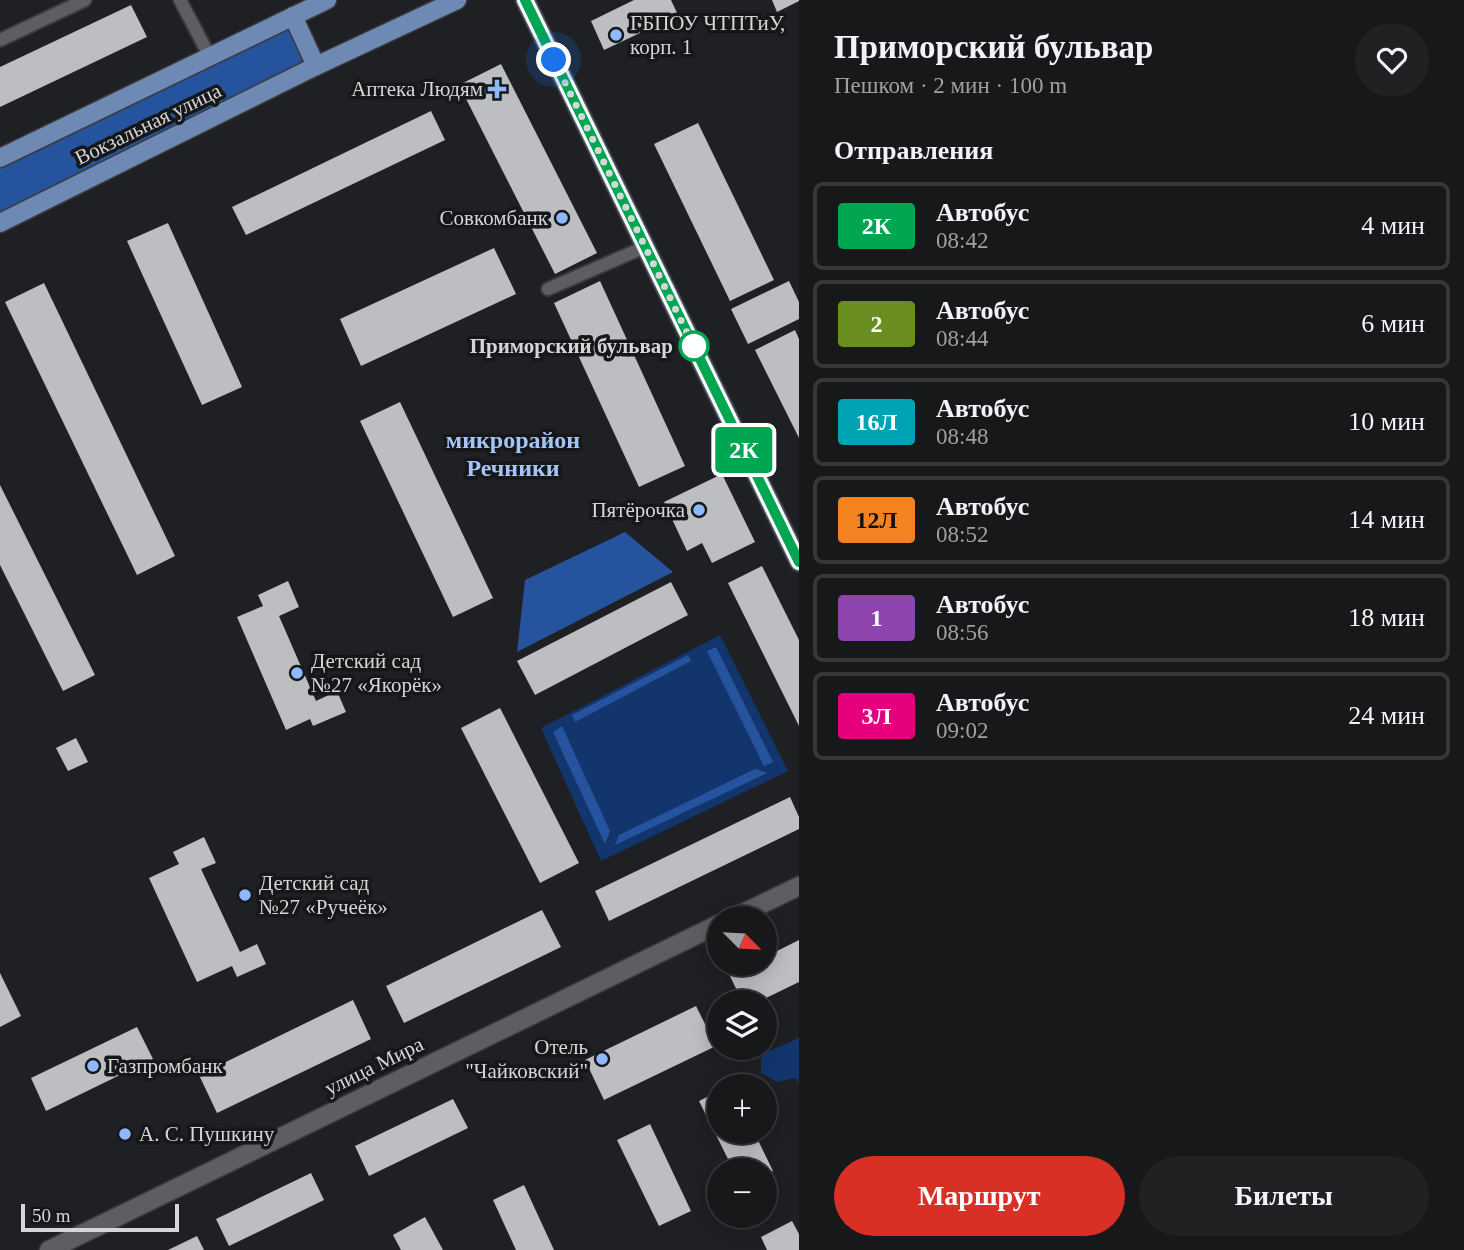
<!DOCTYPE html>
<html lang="ru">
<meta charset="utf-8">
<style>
body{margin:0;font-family:"Times New Roman",serif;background:#202123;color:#f1f3f6;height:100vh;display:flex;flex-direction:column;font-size:26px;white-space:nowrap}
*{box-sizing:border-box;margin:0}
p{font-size:23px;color:#9ea0a2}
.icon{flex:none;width:38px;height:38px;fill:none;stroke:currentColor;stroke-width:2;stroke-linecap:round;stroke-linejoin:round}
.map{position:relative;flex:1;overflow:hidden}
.sheet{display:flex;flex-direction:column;background:#17181a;width:665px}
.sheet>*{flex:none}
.badge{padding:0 14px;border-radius:5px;font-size:24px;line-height:46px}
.needle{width:46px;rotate:114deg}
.tools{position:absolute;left:707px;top:906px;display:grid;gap:14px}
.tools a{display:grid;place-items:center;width:70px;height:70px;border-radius:50%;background:#17181a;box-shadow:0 4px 18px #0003,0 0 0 2px #363739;font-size:35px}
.scale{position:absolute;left:21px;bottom:18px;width:158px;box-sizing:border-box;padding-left:7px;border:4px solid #d5d6d8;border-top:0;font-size:19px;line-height:24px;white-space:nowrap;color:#d5d6d8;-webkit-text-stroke:5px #151719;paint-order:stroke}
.you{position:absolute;width:35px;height:35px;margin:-18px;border:5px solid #fff;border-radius:50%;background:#1a73e8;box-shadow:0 0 0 10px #1a73e833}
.map>.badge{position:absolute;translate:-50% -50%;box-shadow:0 0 0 4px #fff}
h2{padding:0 35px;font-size:26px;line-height:63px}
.round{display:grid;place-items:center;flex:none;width:74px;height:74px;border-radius:37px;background:#202123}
.head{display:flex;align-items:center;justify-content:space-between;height:119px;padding:0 35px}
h1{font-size:33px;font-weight:800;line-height:52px}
.cta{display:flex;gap:14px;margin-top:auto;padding:14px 35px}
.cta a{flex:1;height:80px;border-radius:42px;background:#d93025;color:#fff;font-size:28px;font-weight:800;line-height:80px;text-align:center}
.cta a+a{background:#202123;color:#f1f3f6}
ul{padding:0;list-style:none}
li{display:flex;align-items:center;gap:21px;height:88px;margin:0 14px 10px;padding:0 21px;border:4px solid #363739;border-radius:10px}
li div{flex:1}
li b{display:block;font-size:26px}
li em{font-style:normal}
li .badge{min-width:77px;font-weight:700;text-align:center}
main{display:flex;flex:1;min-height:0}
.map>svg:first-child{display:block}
.green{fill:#12356d}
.forest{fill:#26539d}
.building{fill:#bcbec1}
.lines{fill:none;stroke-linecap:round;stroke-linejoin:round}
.lane-casing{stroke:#3a3b3d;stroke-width:16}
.street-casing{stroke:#3a3b3d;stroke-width:21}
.secondary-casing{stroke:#3a3b3d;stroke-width:21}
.primary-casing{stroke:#3a3b3d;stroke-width:21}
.lane{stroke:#5c5e61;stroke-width:12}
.street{stroke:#5c5e61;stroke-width:18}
.secondary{stroke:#65738b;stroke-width:18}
.primary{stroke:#6e89b4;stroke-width:18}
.line-casing{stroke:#fff;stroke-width:16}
.line{stroke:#00a651;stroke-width:10}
.walk{stroke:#d5d6d8;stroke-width:7;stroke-dasharray:0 12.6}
.poi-dot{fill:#8eb9fd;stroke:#151719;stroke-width:2.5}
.stop-dot{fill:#fff;stroke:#00a651;stroke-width:3.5}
.labels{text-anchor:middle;stroke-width:7;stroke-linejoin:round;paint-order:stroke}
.poi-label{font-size:21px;fill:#d5d6d8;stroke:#151719;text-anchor:start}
.street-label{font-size:21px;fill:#d5d6d8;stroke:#151719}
.stop-label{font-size:21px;font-weight:bold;fill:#d5d6d8;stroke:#151719;text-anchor:end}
.quarter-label{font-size:24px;font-weight:bold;fill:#a5c5f8;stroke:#151719}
</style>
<main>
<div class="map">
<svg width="799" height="1250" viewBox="0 0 799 1250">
<rect width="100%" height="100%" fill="#1f2023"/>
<!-- green -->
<g class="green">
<path d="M720,635l68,136 -187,90 -60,-133z"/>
<path d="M799,1037v46l-4,-5 -18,4 -16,-9v-19l28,-11z"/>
</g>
<!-- forest -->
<g class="forest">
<path d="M291,22l19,41 -310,155v-56z"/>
<path d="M625,532l48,40 -156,80 8,-72z"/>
<path d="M716,647l57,115 -9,4 -57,-115z"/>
<path d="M688,655l3,6 -116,61 -3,-7z"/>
<path d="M562,726l48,105 -5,13 -52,-112z"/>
<path d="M755,769l12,4 -152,72 4,-10z"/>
</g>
<!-- building -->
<g class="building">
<path d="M634,0h37l7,15 -74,35 -13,-29z"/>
<path d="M772,0h27v1l-22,11z"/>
<path d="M131,5l16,32 -147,70v-40z"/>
<path d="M501,64l96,189 -42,21 -96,-189z"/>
<path d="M431,111l14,29 -199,95 -14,-28z"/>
<path d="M698,123l76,157 -44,21 -76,-157z"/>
<path d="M168,223l74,164 -40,18 -75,-164z"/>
<path d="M494,248l22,46 -155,72 -21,-47z"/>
<path d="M600,281l85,185 -46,21 -85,-184z"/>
<path d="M789,281l10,21v17l-51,25 -17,-35z"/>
<path d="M44,283l131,273 -38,19 -132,-273z"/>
<path d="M795,330l4,9v99l-44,-88z"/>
<path d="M400,402l93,196 -40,19 -93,-196z"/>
<path d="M722,474l33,68 -43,21 -10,-20 -15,8 -23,-49z"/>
<path d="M0,485l95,190 -32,16 -63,-126z"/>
<path d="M762,566l37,74v86l-71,-143z"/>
<path d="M288,581l11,26 -20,9 37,85 21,-10 9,21 -33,14 -3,-7 -24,11 -49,-113 26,-11 -5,-11z"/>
<path d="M671,582l17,33 -153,80 -18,-34z"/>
<path d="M500,708l79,155 -39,20 -79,-155z"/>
<path d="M76,738l12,24 -20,9 -12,-23z"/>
<path d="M790,797l9,20v12l-190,92 -14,-30z"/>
<path d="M204,837l12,26 -15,6 39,83 17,-8 9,20 -29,13 -5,-11 -35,16 -48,-104 30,-14 -6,-12z"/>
<path d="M542,910l19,37 -157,76 -18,-37z"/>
<path d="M799,940v42l-43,21h-13l-14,-29 20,-10h16v-7z"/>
<path d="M0,973l21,43 -21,11z"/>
<path d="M353,1000l18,39 -154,74 -18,-38z"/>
<path d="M696,1006l20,40 -112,54 -19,-40z"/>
<path d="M137,1027l16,32 -107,52 -15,-33z"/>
<path d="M719,1091v41h35l19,39 -8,4v-4h-31l-35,-70z"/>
<path d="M453,1099l15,29 -99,48 -14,-30z"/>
<path d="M650,1124l41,87 -32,15 -42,-86z"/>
<path d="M311,1173l13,27 -95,46 -13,-27z"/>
<path d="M524,1185l30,65h-38l-23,-50z"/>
<path d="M425,1217l18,33h-42l-8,-15z"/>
<path d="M792,1221l7,13v16h-32l-6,-13z"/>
<path d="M197,1236l7,14h-36z"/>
</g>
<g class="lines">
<!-- lane casing -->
<g class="lane-casing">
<g id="lane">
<path d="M180,0l30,57"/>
<path d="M0,40l85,-40"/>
<path d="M548,289l97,-42"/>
</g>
</g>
<!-- street casing -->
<g class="street-casing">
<g id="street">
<path d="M731,919l68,-33"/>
<path d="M49,1250l670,-326"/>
</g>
</g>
<!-- secondary casing -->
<g class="secondary-casing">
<path id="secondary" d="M525,0l274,562"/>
</g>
<!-- primary casing -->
<g class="primary-casing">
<g id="primary">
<path d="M293,16l23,50"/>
<path d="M0,158l327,-158"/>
<path d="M0,223l316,-157 141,-66"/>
</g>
</g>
<!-- lane -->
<use href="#lane" class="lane"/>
<!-- street -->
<use href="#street" class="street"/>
<!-- secondary -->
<use href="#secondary" class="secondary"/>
<!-- primary -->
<use href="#primary" class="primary"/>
</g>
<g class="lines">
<!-- line casing -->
<g class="line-casing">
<path id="line" d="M525,0l274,562"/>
</g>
<!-- line -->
<use href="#line" class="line"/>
<!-- walk -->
<path class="walk" d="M554,60l140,287v-1"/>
</g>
<!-- markers -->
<g class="poi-dot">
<circle cx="616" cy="35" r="7"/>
<path d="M493.5 78.5h7v7h7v7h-7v7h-7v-7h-7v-7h7z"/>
<circle cx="562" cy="218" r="7"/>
<circle cx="699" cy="510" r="7"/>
<circle cx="297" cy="673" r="7"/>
<circle cx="245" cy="895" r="7"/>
<circle cx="602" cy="1059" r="7"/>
<circle cx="93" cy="1066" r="7"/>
<circle cx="125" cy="1134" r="7"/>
</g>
<circle class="stop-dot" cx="694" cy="346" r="14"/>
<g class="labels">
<!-- poi labels -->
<g class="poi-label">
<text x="630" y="30">ГБПОУ ЧТПТиУ,<tspan x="630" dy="24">корп. 1</tspan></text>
<text x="483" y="96" text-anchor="end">Аптека Людям</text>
<text x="548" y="225" text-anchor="end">Совкомбанк</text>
<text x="685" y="517" text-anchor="end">Пятёрочка</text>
<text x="311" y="668">Детский сад<tspan x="311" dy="24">№27 «Якорёк»</tspan></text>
<text x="259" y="890">Детский сад<tspan x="259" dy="24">№27 «Ручеёк»</tspan></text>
<text x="588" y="1054" text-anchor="end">Отель<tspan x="588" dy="24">"Чайковский"</tspan></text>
<text x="107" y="1073">Газпромбанк</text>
<text x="139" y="1141">А. С. Пушкину</text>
</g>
<!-- street labels -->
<g class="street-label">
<text transform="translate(148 124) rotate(-26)" y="7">Вокзальная улица</text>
<text transform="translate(374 1066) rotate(-26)" y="7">улица Мира</text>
</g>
<!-- stop labels -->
<g class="stop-label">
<text x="673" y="353">Приморский бульвар</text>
</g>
<!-- quarter labels -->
<g class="quarter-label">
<text x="513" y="448">микрорайон<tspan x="513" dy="28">Речники</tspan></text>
</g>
</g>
</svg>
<div class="tools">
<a><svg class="needle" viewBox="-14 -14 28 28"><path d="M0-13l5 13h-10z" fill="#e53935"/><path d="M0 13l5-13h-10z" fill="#9ea0a2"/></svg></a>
<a><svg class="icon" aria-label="layers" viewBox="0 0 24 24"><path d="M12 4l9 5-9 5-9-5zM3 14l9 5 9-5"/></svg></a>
<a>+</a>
<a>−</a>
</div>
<div class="scale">50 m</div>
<div class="you" style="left:554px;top:60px"></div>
<b class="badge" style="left:744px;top:450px;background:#00a651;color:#fff">2К</b>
</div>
<section class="sheet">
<div class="head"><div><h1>Приморский бульвар</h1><p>Пешком · 2 мин · 100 m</p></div><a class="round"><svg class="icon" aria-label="heart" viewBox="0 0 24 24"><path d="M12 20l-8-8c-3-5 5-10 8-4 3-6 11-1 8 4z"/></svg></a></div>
<h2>Отправления</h2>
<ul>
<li><span class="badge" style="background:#00a651;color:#fff">2К</span><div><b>Автобус</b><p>08:42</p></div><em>4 мин</em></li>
<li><span class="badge" style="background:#6b8e23;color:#fff">2</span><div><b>Автобус</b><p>08:44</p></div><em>6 мин</em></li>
<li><span class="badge" style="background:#00a3b4;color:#fff">16Л</span><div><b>Автобус</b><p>08:48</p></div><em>10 мин</em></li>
<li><span class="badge" style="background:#f58220;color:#111">12Л</span><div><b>Автобус</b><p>08:52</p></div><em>14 мин</em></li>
<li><span class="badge" style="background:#8e44ad;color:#fff">1</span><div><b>Автобус</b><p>08:56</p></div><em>18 мин</em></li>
<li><span class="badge" style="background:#e6007e;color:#fff">3Л</span><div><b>Автобус</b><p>09:02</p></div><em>24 мин</em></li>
</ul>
<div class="cta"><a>Маршрут</a><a>Билеты</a></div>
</section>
</main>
